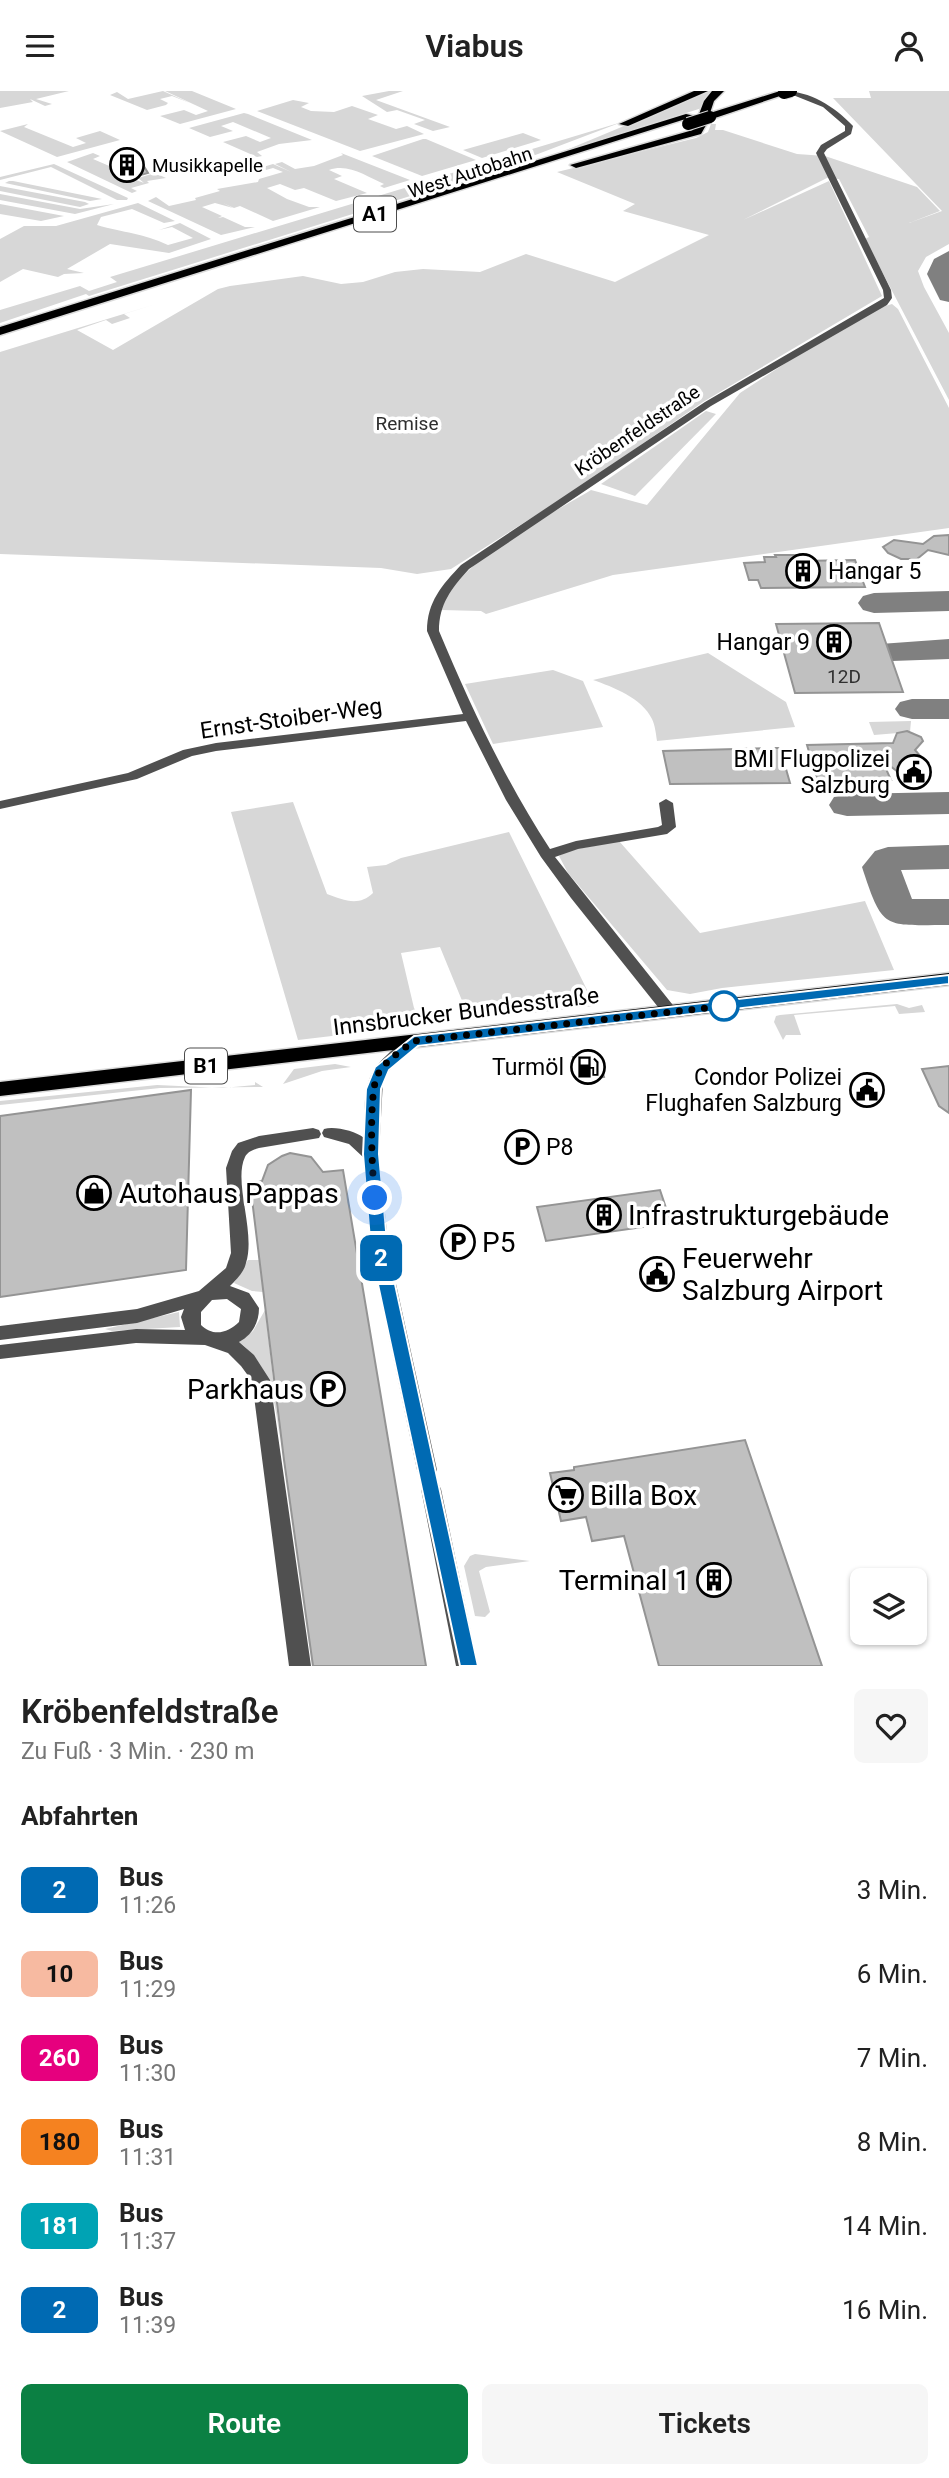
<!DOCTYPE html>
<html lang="de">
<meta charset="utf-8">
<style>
body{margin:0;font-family:Roboto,sans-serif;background:#f6f6f6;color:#222;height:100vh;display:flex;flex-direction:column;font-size:26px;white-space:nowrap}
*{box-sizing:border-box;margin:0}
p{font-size:23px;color:#767676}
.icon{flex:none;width:38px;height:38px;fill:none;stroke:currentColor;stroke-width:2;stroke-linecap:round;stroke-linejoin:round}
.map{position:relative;height:1575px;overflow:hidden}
.sheet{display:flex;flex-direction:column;background:#fff;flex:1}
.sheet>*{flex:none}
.badge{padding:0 14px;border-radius:10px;font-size:24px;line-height:46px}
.tools{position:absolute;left:850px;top:1477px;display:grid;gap:14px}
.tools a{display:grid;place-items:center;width:77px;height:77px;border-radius:10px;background:#fff;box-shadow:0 2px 5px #0004;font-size:35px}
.you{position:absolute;width:35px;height:35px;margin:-18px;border:5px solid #fff;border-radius:50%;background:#1a73e8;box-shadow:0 0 0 10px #1a73e833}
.map>.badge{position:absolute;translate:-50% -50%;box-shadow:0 0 0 4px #fff}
h2{padding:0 21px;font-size:26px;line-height:63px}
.round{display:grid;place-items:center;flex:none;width:74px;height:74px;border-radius:10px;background:#f6f6f6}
.overview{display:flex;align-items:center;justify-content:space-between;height:119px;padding:0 21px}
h1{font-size:33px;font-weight:600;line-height:52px}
.cta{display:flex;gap:14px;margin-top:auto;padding:14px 21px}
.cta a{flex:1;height:80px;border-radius:10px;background:#0b8043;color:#fff;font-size:28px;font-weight:600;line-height:80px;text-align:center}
.cta a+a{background:#f6f6f6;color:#222}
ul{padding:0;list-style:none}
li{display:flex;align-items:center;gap:21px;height:84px;padding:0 21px}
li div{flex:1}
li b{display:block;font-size:26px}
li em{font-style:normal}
li .badge{min-width:77px;font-weight:700;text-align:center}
header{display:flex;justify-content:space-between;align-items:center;height:91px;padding:0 21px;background:#fff;font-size:32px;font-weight:600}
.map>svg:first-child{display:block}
.green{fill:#d7d7d7}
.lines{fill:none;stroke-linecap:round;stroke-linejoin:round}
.taxiway{fill:#808080;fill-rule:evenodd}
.building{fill:#c0c0c0;stroke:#949494;stroke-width:2}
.primary-casing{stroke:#dbdbdb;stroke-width:3}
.highway-casing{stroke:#dbdbdb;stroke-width:3}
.street{fill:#505050;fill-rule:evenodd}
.primary{fill:#000;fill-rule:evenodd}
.highway{fill:#000;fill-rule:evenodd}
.highway-bridge-casing{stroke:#dbdbdb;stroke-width:14;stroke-linecap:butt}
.highway-bridge{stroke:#000;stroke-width:12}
.line{fill:#006ab3;stroke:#fff;stroke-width:2}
.walk{stroke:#000;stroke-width:7;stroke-dasharray:0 12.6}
.stop-dot{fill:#fff;stroke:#006ab3;stroke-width:3.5}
.labels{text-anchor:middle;stroke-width:7;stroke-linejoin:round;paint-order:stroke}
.far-poi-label{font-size:19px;fill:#000;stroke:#fff;text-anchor:start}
.far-street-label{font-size:19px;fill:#000;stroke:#fff}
.far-park-label{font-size:19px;fill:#2e2e2e;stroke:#fff}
.number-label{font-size:19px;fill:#303030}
.shield{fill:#fff;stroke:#4c4c4c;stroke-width:2}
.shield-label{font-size:21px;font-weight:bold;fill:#000}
.poi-label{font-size:23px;fill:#000;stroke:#fff;text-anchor:end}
.street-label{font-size:23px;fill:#000;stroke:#fff}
.near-poi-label{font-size:28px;fill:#000;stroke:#fff;text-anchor:start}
</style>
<header><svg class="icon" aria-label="menu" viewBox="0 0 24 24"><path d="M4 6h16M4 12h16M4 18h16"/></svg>Viabus<svg class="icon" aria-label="person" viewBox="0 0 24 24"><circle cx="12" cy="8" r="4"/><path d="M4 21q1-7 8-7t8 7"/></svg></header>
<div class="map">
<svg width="949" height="1575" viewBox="0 0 949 1575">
<rect width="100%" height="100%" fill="#fff"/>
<!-- green -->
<g class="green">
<path d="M0,0h69l-33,8 16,5 -7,2 -15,-7 3,3 -33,6z"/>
<path d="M163,0l27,12 -18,-7 -12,3 8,4 -2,2 -19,5 -37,-15 7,-3 11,7z"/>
<path d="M165,0h27l44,18 -56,15 -20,-8 24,-6 12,5 12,-4z"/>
<path d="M389,0h14l-27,9 74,27 -17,4 -19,-7 11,-4 -28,-10 -10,2 -25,-16z"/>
<path d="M708,0h7l-10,8 -3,9 -138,43z"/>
<path d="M869,0h80v153l-23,13 -8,14 6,16 25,46v67l-84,-161 4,-2 -30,-58 -12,-1 -84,42 86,-39 53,115 -179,106 -129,89 -123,78 -34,5 -36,-6 -381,-14v-202l156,-48 -32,10 6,4 -18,6 -6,-4 -29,10 36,20 105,-61 12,-3 73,-10 38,8 22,-2 32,-10 28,-3 57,3 46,-18 89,28 94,-47 -86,-24 12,-7 -78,-32 139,-34 12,-6 3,-8h5l-1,6h8l74,24 28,2 92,31 23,24 -31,12 33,-12 -109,-113h38z"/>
<path d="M293,9l16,3 -8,4 10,4 23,1 18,-6 26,9 -10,4 28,10 11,-3 17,8 -64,17 -103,-40z"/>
<path d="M244,22l4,1 64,26 -33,4 -22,8 5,4 -5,1 -34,-15 23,-6 14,6 11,-4 -38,-16 -12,4 12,5 -23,6 -21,-9z"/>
<path d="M622,31l-113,43 -66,20 -11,-6z"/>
<path d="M28,33l-4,3 49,20 13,-4 -10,-5 24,-7 20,9 -63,17 -57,-26z"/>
<path d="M523,42l18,7 -59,18 -19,-8z"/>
<path d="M423,48h3l50,21 -54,16 -50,-20z"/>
<path d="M93,62l7,3 -7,3 21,9 -4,2 34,13 -6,-5 17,-5 11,5 -19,3 2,2 -18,5 6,3 -5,2 -65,-31z"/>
<path d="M341,62l69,27 -26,8 -4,-2 4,-2c-17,-7 -35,-21 -55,-14l13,6 -8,3 33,14 -31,8 -32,-13 -9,2 -15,-6 -13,4 20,11 22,8h11l-47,14 -33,-15 -6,2 -11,-5 10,5 -18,-5 -13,4 20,9 -4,2 5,-1 22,10h10l-34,8 -73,-34 8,-4 13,9 27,-6 -1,-2 25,-7 -3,-2 41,-7 1,-3 24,-7 -10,-4 -25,7 -5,-2 30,-9 18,8 -16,-8 7,-2 13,7 19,-3 29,-11z"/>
<path d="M54,73l74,34 -1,2h-10l-66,-33 -51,13v-3z"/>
<path d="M9,90h4l89,18 -12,2 -85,-18z"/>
<path d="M421,92l15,5 -347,108 -3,-2 -86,29v-13l80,-24 9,5 28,-9 -7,-5z"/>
<path d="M0,95l85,16 4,2 -9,3 -80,-16z"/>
<path d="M0,103l80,15 34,-5 -39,10 -75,-14z"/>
<path d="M138,112l37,18 -11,2 -32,-14 -31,8 -4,8c27,8 46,8 71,20l25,-7 -21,-11 -13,3 21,-7 31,16 -42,14 -59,-9 -43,25 17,4 -20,1 -6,3 -35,-8 -23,13v-43l24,-13h32z"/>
<path d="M0,113l64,12 -23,5 -41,-7z"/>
<path d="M892,213l6,5 51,99v120l-336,47 -127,39 -5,-3 -40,-1c12,-47 109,-95 150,-120l56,15 93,-112 64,-42 75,-43z"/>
<path d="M706,320l10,3 -81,82 -34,-12z"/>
<path d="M708,562l78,49 9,25 -138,14c-1,-7 -2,-16 -5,-22 -10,-21 -39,-32 -59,-39z"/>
<path d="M553,579l30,11 20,46 -110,17 -28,-60z"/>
<path d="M911,630l-1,11 -36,3 -5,-13z"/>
<path d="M293,711l34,92c16,6 32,13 46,-1l-6,-26 19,-2 15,-7 108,-26 86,174 -125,14 -30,-73 -39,6 13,55 11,17 -127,15 -67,-228z"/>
<path d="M619,750l81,92 165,-32 29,69 -172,18 -32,6 -23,-4 -99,-117 -9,-17 8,-5z"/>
<path d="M897,913l12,4 13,-3 3,7 -26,2 -4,-8 -101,9 7,20h-15l-3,5 -9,-18 2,-6 4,-1z"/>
<path d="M335,973l16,3 -29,4 -39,13 11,-15z"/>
<path d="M255,991l8,5 -103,1 -160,17v-4l157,-16 66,3 32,-3z"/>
<path d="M248,1169h11l4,32 -11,-1 -18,-8z"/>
<path d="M265,1219l15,128c-6,-38 -8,-71 -41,-96l14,-11z"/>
<path d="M179,1221l1,15 -68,4 -7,-2z"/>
<path d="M475,1463l55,7 -44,6 -7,4 11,41 -5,5 -10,-1 -11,-50 6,-10z"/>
</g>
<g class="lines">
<!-- taxiway -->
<g class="taxiway">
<path d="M949,160v51l-9,-2 -13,-26 7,-15z"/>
<path d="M949,500v20l-75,2 -11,-3 -5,-7 5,-7 11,-3z"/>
<path d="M949,548v20l-57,2 -12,-3 -4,-7 4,-7z"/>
<path d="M912,608h37v20h-37l-12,-3 -5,-7 5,-7z"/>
<path d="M949,701v22l-102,2 -13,-3 -5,-8 5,-8 13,-3z"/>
<path d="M949,754v24l-48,1 11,29h37v26c-66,0 -66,6 -87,-58l13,-16 13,-4z"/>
</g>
</g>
<!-- building -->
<g class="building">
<path d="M130,68l12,4 6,10 -11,3 -18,-8z"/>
<path d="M949,444v20l-21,-5 -11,9h-16l-13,-6 -5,-6 11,-7 29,4 11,-8z"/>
<path d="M775,464h24l2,6 54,-1 10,27 -104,1 -3,-8h-9l-5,-17 21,-1 -1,-5h12z"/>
<path d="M879,532l24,69 -108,1 -19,-69z"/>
<path d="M907,640l14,6 2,4 -8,9 7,8 -1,7 9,7 -21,8 -27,-20 9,20 -73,2 -11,-37 86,-2 4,-10z"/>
<path d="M774,657h6l10,35 -120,1 -7,-33z"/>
<path d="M597,963l7,23 -19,3 -1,-2h-5l-6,-21z"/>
<path d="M949,975v47l-10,-7 -17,-37z"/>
<path d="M191,999l-5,180 -186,27v-181z"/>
<path d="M290,1062l21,4 12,15 20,-2 83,496h-113l-29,-206 -34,-277 12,-2 6,-16 14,-9z"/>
<path d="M660,1099l11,33 -125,18 -9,-34z"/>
<path d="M745,1349l77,226h-163l-35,-130 -32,5 -6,-24 -25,4 -11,-48 24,-3v-3z"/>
</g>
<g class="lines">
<!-- primary casing -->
<g class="primary-casing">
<path id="primary" d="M949,882v12l-949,111v-14z"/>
</g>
<!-- highway casing -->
<g class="highway-casing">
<g id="highway">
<path d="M694,0h14l-80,35 -9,-2z"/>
<path d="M712,0h12l-10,10 -4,12 70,-22 9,2 -80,27 -8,14 -125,34 -6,-3 123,-35 11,-29z"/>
<path d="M686,23l9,2 -695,219v-8z"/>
</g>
</g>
<!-- street -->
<g class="street">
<path d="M783,0c27,0 51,15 70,35l-2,8 -24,15 -3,4 67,137 1,8 -5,7 -176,101 -242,163c-18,20 -30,35 -30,62 32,76 66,149 111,218l26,-8 82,-14 4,-2 -3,-22 7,-4 7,4 3,24 -9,7 -89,15 -23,8 121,152 3,4 -3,4h-10l-95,-119 -30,-41 -35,-57 -40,-79 -250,30 -24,5 -55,23 -137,30v-8l128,-28 55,-23 33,-7 247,-29 -36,-83c0,-29 15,-46 34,-66l244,-163 179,-104 -1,-8 -67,-137 5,-8 24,-14v-5l-22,-19z"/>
<path d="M402,954l5,1 3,4 -21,21 -6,9 -4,75 10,97 48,218 -3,6 -7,2 -7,-2 -3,-6 -46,-218 -8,-95 -14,-13 -25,-7 -2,-4 2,-4c11,-3 31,2 40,9 2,-35 -5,-59 24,-84 5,-5 8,-8 14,-9z"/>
<path d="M313,1037l6,2 2,4 -2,4 -60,10c-6,2 -11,3 -14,9 -12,25 11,75 1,106 -2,9 -9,16 -16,23l19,7 10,15c0,15 -7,27 -20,34l15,13 16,25 41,286h-22l-37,-285 -11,-15 -13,-13 -23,-8 -69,-2 -136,16v-14l136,-16 49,1 -4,-13 3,-8 -47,14 -137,17v-14l137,-17 62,-18 27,-23 5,-15 -5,-85 6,-17 6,-8 21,-7zM227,1208l14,10 -2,13c-11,11 -26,15 -38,3v-13l11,-12z"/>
<path d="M431,1389l7,3 3,6 37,177h-22l-35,-177 3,-6z"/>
</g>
<!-- primary -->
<use href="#primary" class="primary"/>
<!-- highway -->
<use href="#highway" class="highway"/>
<!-- highway-bridge casing -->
<g class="highway-bridge-casing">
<g id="highway-bridge">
<path d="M784,2l7,-2"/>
<path d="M688,33l22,-7"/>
</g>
</g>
<!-- highway-bridge -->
<use href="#highway-bridge" class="highway-bridge"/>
</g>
<!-- line -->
<path class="line" d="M949,884v9l-531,62 -29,24 -8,19 -2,65 9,98 90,414h-18l-89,-414 -8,-98 3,-65 9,-22 39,-31z"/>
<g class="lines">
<!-- walk -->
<path class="walk" d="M375,1107c-3,-23 -7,-106 3,-124 9,-15 23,-23 36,-33l310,-35"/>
</g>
<!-- icons -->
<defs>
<g id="building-ring" transform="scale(1.75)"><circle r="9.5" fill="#fff" stroke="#000" stroke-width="1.5"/><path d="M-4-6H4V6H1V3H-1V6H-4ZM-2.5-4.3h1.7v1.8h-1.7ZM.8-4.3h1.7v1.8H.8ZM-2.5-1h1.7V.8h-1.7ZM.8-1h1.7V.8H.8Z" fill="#000"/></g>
<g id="civic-ring" transform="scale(1.75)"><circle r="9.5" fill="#fff" stroke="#000" stroke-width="1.5"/><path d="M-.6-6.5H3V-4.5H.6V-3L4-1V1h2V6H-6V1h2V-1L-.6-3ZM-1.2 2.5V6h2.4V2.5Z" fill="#000"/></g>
<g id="fuel-ring" transform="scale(1.75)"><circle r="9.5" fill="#fff" stroke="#000" stroke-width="1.5"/><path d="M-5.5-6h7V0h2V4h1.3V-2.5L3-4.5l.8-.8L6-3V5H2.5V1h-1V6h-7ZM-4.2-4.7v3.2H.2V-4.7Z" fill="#000"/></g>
<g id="parking-ring" transform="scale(1.75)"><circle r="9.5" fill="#fff" stroke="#000" stroke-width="1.5"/><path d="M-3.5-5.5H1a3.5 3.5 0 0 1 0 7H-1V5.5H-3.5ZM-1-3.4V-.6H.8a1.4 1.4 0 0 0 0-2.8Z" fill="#000"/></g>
<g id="shop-ring" transform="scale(1.75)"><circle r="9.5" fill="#fff" stroke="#000" stroke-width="1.5"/><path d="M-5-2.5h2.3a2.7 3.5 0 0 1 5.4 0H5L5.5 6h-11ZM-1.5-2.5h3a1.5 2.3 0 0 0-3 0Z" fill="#000"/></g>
<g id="supermarket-ring" transform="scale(1.75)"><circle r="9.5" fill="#fff" stroke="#000" stroke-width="1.5"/><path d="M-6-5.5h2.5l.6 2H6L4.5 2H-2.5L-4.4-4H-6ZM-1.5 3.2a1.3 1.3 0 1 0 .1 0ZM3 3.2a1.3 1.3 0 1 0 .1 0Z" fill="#000"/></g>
</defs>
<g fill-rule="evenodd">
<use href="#building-ring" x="127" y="74"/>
<use href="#building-ring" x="803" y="480"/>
<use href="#building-ring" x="834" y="551"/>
<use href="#civic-ring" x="914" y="681"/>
<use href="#fuel-ring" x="588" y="976"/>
<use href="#civic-ring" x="867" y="999"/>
<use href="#parking-ring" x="522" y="1056"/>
<use href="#shop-ring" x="94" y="1102"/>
<use href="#building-ring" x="604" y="1124"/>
<use href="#parking-ring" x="458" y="1151"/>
<use href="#civic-ring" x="657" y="1183"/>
<use href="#parking-ring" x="328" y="1298"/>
<use href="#supermarket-ring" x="566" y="1404"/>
<use href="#building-ring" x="714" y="1489"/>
</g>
<!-- markers -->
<circle class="stop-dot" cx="724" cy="915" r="14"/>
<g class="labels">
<!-- far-poi labels -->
<g class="far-poi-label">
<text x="152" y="81">Musikkapelle</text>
</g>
<!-- far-street labels -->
<g class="far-street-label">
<text transform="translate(470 81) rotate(-18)" y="7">West Autobahn</text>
<text transform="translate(637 339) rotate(-34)" y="7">Kröbenfeldstraße</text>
</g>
<!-- far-park labels -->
<g class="far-park-label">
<text x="407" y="339">Remise</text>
</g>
<!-- number labels -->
<g class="number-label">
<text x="844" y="592">12D</text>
</g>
<!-- shield labels -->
<g class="shield">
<rect x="354" y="105.5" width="42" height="35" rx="5"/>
<rect x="185" y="957.5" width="42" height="35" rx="5"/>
</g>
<g class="shield-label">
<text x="375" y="130">A1</text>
<text x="206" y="982">B1</text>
</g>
<!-- poi labels -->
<g class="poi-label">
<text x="828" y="488" text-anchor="start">Hangar 5</text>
<text x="810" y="559">Hangar 9</text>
<text x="890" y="676">BMI Flugpolizei<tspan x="890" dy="26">Salzburg</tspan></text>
<text x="564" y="984">Turmöl</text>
<text x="842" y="994">Condor Polizei<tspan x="842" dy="26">Flughafen Salzburg</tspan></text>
<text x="546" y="1064" text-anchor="start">P8</text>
</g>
<!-- street labels -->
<g class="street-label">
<text transform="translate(291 627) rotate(-8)" y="8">Ernst-Stoiber-Weg</text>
<text transform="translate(466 920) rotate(-7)" y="8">Innsbrucker Bundesstraße</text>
</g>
<!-- near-poi labels -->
<g class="near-poi-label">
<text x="119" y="1112">Autohaus Pappas</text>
<text x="628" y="1134">Infrastrukturgebäude</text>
<text x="482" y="1161">P5</text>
<text x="682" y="1177">Feuerwehr<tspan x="682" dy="32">Salzburg Airport</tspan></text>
<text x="304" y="1308" text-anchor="end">Parkhaus</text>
<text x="590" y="1414">Billa Box</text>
<text x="690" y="1499" text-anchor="end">Terminal 1</text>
</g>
</g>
</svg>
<div class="tools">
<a><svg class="icon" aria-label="layers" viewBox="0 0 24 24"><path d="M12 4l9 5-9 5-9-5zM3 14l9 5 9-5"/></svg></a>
</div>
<div class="you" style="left:375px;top:1107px"></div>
<b class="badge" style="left:381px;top:1167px;background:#006ab3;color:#fff">2</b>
</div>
<section class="sheet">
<div class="overview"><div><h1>Kröbenfeldstraße</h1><p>Zu Fuß · 3 Min. · 230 m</p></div><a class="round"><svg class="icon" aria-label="heart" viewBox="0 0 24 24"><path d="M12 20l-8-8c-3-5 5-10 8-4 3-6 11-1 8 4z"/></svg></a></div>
<h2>Abfahrten</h2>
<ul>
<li><span class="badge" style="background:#006ab3;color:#fff">2</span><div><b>Bus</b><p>11:26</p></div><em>3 Min.</em></li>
<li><span class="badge" style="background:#f7baa1;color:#111">10</span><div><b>Bus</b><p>11:29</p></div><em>6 Min.</em></li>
<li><span class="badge" style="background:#e6007e;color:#fff">260</span><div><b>Bus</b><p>11:30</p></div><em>7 Min.</em></li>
<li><span class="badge" style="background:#f58220;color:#111">180</span><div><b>Bus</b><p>11:31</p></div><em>8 Min.</em></li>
<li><span class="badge" style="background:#00a3b4;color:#fff">181</span><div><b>Bus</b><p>11:37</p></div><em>14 Min.</em></li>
<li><span class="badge" style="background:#006ab3;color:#fff">2</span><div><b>Bus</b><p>11:39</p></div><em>16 Min.</em></li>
</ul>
<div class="cta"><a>Route</a><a>Tickets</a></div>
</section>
